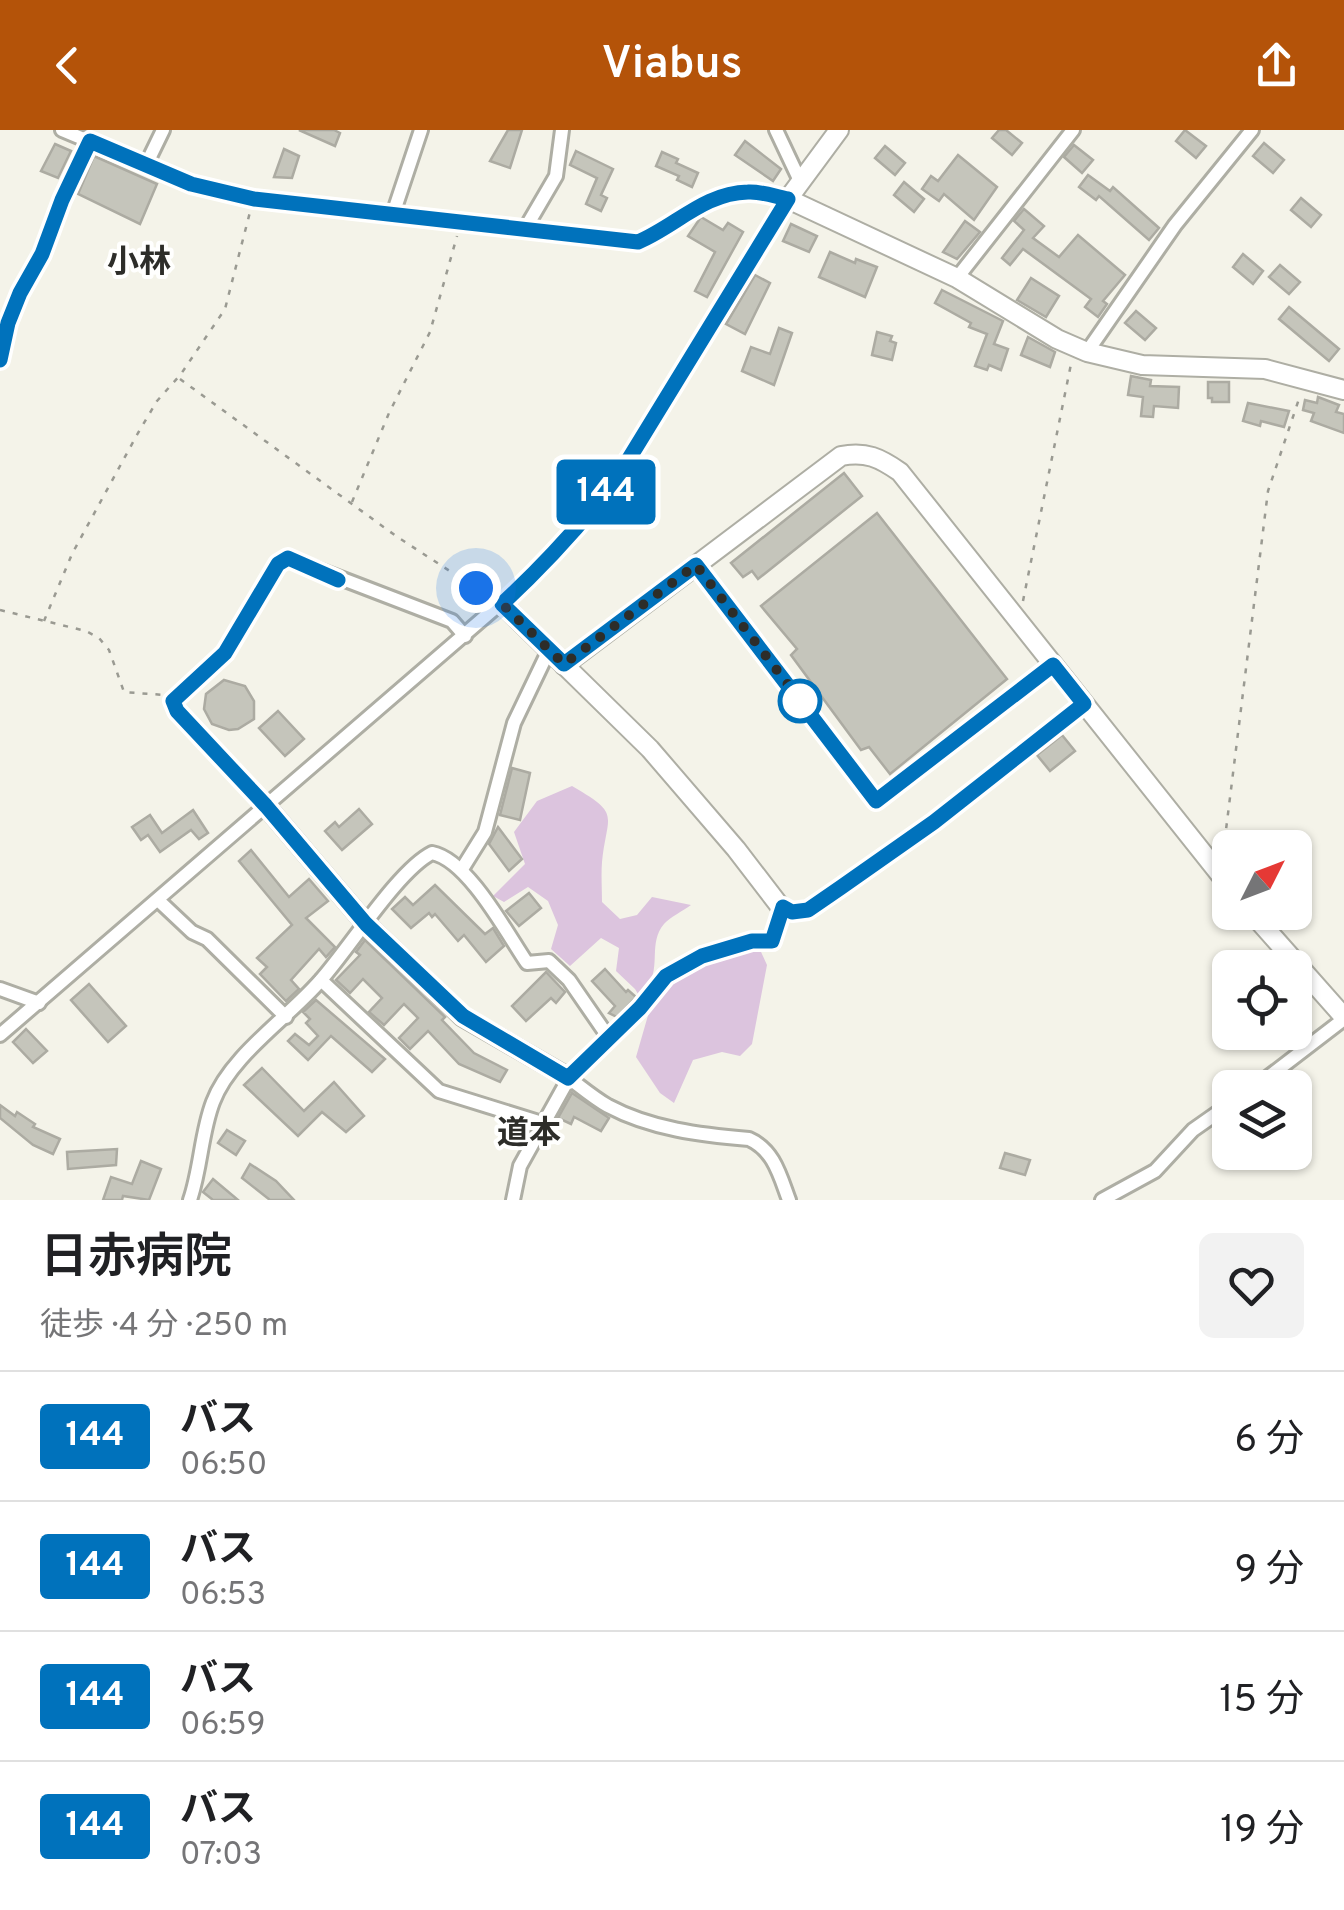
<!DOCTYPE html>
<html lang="ja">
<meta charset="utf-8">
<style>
body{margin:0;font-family:Overpass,"Noto Sans JP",sans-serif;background:#f2f2f2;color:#202124;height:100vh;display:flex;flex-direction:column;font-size:38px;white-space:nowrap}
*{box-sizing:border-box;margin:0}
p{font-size:32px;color:#757577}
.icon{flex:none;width:55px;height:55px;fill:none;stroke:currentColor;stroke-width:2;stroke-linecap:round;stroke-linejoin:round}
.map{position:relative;height:1070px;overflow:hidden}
.drawer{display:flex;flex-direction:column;background:#fff;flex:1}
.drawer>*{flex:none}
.badge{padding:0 20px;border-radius:8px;font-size:35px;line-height:65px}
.needle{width:65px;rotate:48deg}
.buttons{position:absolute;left:1212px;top:700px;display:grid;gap:20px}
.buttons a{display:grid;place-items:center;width:100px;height:100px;border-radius:15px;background:#fff;box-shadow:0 2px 8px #0004;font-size:50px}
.you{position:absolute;width:50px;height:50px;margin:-25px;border:8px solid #fff;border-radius:50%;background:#1a73e8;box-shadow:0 0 0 15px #1a73e833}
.map>.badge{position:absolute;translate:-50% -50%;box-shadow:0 0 0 5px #fff}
.round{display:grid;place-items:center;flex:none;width:105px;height:105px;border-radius:15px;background:#f2f2f2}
.overview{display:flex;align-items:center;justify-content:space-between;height:170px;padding:0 40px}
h1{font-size:48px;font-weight:600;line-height:75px}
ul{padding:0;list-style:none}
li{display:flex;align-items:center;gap:30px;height:130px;padding:0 40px;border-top:2px solid #e0e0e0}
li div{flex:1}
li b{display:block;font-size:38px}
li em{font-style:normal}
li .badge{min-width:110px;font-weight:700;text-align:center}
header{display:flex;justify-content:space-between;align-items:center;height:130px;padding:0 40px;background:#b45309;color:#fff;font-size:45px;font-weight:600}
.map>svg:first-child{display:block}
.green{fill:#dcc4de}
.building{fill:#c5c5bb;stroke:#acaba2;stroke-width:2.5}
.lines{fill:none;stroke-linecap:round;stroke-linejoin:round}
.lane-casing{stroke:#aeaea4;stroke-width:11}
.street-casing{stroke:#aeaea4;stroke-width:18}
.secondary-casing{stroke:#aeaea4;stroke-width:22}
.path{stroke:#9a9a92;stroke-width:2.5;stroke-dasharray:5 8;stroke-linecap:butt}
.lane{stroke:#fff;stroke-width:6}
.street{stroke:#fff;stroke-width:12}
.secondary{stroke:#fff;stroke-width:18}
.line-casing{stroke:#fff;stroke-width:22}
.line{stroke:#0072bc;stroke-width:15}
.walk{stroke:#2d2d29;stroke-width:10;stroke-dasharray:0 18}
.stop-dot{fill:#fff;stroke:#0072bc;stroke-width:5}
.labels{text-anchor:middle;stroke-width:8;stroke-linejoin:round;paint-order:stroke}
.neighbourhood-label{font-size:32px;font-weight:bold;fill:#2d2d29;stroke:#fffffe}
</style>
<header><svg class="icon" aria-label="back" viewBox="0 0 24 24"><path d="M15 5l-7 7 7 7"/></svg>Viabus<svg class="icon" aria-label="share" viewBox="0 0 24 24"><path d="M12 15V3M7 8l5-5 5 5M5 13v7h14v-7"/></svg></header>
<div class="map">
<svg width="1344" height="1070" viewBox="0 0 1344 1070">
<rect width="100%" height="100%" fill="#f4f3e9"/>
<!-- green -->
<path class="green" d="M572,656c50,29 35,27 30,76 -1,13 0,27 0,40l18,17 17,-4 15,-18 39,8c-8,6 -21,12 -27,19 -16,19 -3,42 -16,61l6,6 34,-32 28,-16h41l10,22 -15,79 -12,12 -18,-4 -29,8 -19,43 -14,-10 -24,-36 13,-45 -14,-23 -19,-18 3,-23 -18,-10 -31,28 -19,-17 7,-24 -10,-24 -20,-14 -24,15 -11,-6 32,-32 -11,-32 23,-31z"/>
<!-- building -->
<g class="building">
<path d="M299,0h35l6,3 -5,13z"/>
<path d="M508,0h14l-12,38 -20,-7z"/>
<path d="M999,0h7l16,13 -10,12 -20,-17z"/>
<path d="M1185,0l21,16 -10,12 -20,-17z"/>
<path d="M745,11l36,28 -8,12 -38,-26z"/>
<path d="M1264,13l20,17 -11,13 -20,-17z"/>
<path d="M55,14l16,7 -13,27 -17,-7z"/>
<path d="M1074,15l19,15 -11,13 -18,-16z"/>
<path d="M885,16l20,17 -10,12 -20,-17z"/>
<path d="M284,19l15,7 -7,22 -18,-1z"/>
<path d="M576,21l37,18 -12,26 6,3 -6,13 -15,-7 11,-26 -27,-13z"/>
<path d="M662,22l16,7 -2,4 22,10 -6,14 -15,-7 2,-4 -23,-10z"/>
<path d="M958,25l39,32 -23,33 -30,-26 -5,7 -17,-12 9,-13 7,5z"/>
<path d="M94,26l63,28 -17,40 -62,-30z"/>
<path d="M1088,45l22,16 3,-4 46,41 -10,12 -50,-44 -3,4 -17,-13z"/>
<path d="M904,52l20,17 -10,13 -20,-17z"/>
<path d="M1301,68l20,17 -10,12 -20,-17z"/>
<path d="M1024,79l20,17 -11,12 26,19 19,-22 47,40 -22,26 4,3 -9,13 -13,-10 6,-8 -68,-50 -13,16 -8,-7 22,-28 -10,-9z"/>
<path d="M701,87l22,13 5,-7 15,9 -36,65 -12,-6 20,-39 -27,-16z"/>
<path d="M965,91l15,11 -23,27 -14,-7z"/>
<path d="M791,94l26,12 -8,16 -26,-11z"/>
<path d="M830,122l25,11 1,-4 21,8 -12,30 -46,-20z"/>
<path d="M1243,124l20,17 -10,13 -20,-17z"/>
<path d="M1280,135l20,17 -11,12 -20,-17z"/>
<path d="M755,145l15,8 -25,51 -19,-10z"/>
<path d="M1031,148l28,18 -13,21 -29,-17z"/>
<path d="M942,160l61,31 -9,23 14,5 -7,21 -12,-5 -2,5 -12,-4 12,-32 -18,-7 2,-4 -36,-20z"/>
<path d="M1289,177l50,42 -10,12 -50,-42z"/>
<path d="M1136,181l20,17 -11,12 -20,-17z"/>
<path d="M779,198l13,5 -18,52 -32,-14 9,-24 19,7z"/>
<path d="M877,202l15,4 -2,5 6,2 -4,17 -20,-5z"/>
<path d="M1028,207l27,15 -5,15 -29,-12z"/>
<path d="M1131,246l20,4 -1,6 29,1 -1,21 -24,-2 -1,11 -12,-1 2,-19 -15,-2z"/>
<path d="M1208,252h21v20h-17v-4h-4z"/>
<path d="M1318,267l21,8 -3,7 8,2v19l-33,-12 3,-8 -11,-3 2,-10 12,3z"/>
<path d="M1248,273l41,8 -5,16 -23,-6 -1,5 -17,-5z"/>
<path d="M844,343l18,23 -104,83 -6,-8 -9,6 -12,-14z"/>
<path d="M877,383l130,166 -117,95 -21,-27 -8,3 -70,-95 6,-6 -36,-43z"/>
<path d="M224,550l21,6 9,15v18l-16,10 -9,1 -17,-6 -8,-15 2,-15z"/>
<path d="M278,581l26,28 -19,17 -26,-28z"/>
<path d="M1062,605l13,16 -25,20 -13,-16z"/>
<path d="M512,638l18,5 -10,47 -20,-5z"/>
<path d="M359,679l13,15 -30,26 -17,-19 10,-9 4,5z"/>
<path d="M193,680l15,23 -9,6 -8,-9 -31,22 -12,-17 -7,5 -9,-13 18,-12 12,18z"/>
<path d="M498,697l24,32 -13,12 -20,-27z"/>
<path d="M251,720l38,47 20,-18 19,22 -22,17 29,29 -9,10 -7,-8 -28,31 8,9 -13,12 -26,-27 7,-7 -10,-9 35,-33 -53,-64z"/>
<path d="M435,755l50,49 8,-6 11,18 -18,16 -22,-27 -6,6 -23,-27 -3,3 -3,-4 -18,15 -19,-19 13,-12 8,8z"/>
<path d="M529,763l12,15 -22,18 -13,-15z"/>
<path d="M365,810l80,77 -3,3 32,33 33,17 -7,12 -41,-18 -31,-33 -18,18 -11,-11 19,-20 -14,-14 -20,21 -15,-13 13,-14 -19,-19 -13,14 -14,-13 24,-25 -4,-3z"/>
<path d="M605,839l21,23 2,-2 8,7 -19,20 -8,-4 6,-7 -23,-25z"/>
<path d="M546,842l19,20 -9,11 -5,-5 -25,23 -14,-15z"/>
<path d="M89,854l37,42 -18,16 -37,-42z"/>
<path d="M316,870l69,59 -13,13 -41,-36 -23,24 -20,-19 7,-7 14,11 9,-9 -12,-13 4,-4 -7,-7z"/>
<path d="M26,899l21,22 -14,12 -20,-21z"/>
<path d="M262,938l42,43 30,-29 30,34 -18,16 -24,-20 -24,24 -54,-51z"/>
<path d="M572,963l37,25 -8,13 -27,-14 -3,7 -13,-6z"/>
<path d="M0,975l15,11 2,-4 18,12 -2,3 27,12 -7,15 -20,-9 -33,-27z"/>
<path d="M227,1000l18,11 -9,14 -18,-12z"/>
<path d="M117,1019l-1,16 -48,4 -1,-17z"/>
<path d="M1005,1023l25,7 -5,15 -25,-7z"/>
<path d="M141,1031l20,8 -12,31 -26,-4 -1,4h-19l8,-23 21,7z"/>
<path d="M250,1034l26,17 18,19h-24l-28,-22z"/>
<path d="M213,1049l25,21h-25l-10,-8z"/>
</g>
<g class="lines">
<!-- lane casing -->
<g class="lane-casing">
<path id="lane" d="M697,436l179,235 176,-135"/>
</g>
<!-- street casing -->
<g class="street-casing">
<g id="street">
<path d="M776,0l25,53"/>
<path d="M146,35l17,-35"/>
<path d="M393,84l28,-84"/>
<path d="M525,99l31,-53 6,-46"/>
<path d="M957,148l116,-148"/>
<path d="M1087,222l88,-127 77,-95"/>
<path d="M0,230l8,-37 12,-30 22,-40 20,-53 28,-59"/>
<path d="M266,676l-89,-95 -4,-10 52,-48 54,-89 9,-6 164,63 13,15"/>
<path d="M462,739l23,-37 29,-109 35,-73"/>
<path d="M158,770l34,32 15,7 79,78"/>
<path d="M779,775l13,7 16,-2 126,-88 150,-117"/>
<path d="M321,850l118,111 103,32"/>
<path d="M0,859l39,14"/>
<path d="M0,905l538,-464 52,-58 29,-38 169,-276c-12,-2 -27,-8 -40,-7 -44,1 -72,34 -110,50l-385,-43 -62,-15 -129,-54"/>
<path d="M569,948c12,9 25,20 39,28 43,23 93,29 141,33 25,11 31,37 40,61"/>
<path d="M1254,958l90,-69"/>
<path d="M190,1070c11,-32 11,-67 23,-98 17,-46 75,-84 107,-121 29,-32 78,-111 112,-128 36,7 74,79 95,110l22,-2 20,19 40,58"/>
<path d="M513,1070l7,-34 49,-88 71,-70 26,-32 36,-20 50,-15h20l11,-34"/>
<path d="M1102,1070l53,-29 38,-41 37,-26"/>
</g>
</g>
<!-- secondary casing -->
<g class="secondary-casing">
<g id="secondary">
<path d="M839,0l-51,69 169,79 100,61 30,13 55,13 123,4 79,21"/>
<path d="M502,474l148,145 86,100 43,56"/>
<path d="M564,535l277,-209c25,-5 39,2 59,16l330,415"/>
<path d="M266,676l100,118 97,93 106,61"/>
<path d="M1251,782l93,105"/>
</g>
</g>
<!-- path -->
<g class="path">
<path d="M180,249l216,157 92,60"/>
<path d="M352,372l37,-89 41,-81 27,-96"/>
<path d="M1023,471l48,-237"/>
<path d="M0,480l86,21 13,7 10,12 15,42 40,3"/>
<path d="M44,491l28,-67 66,-121 19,-32 24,-27 44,-65 25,-97"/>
<path d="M1223,724l45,-363 32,-95"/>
</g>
<!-- lane -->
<use href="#lane" class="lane"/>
<!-- street -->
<use href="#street" class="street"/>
<!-- secondary -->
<use href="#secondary" class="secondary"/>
</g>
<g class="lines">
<!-- line casing -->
<g class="line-casing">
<path id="line" d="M0,230l8,-37 12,-30 22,-39 20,-54 28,-59 101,43 63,15 384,43c38,-16 66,-49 110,-50 13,-1 28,5 40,7l-169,276c-35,47 -74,89 -117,129l62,60 132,-99 180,236 177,-136 31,39 -150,118 -94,66 -32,22 -16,2 -9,-5 -11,34h-20l-50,15 -36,20 -26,32 -72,70 -105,-62 -97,-92 -100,-118 -89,-95 -4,-10 52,-48 53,-89 10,-6 50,22"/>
</g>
<!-- line -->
<use href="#line" class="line"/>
<!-- walk -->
<path class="walk" d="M476,458l26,16 62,60 132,-99 113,147 -9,-11"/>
</g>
<!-- markers -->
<circle class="stop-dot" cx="800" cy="571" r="20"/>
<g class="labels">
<!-- neighbourhood labels -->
<g class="neighbourhood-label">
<text x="139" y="142">小林</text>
<text x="529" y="1013">道本</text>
</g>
</g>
</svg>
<div class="buttons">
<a><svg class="needle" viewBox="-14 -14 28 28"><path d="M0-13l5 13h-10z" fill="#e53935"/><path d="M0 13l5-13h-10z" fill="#757577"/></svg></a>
<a><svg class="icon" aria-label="locate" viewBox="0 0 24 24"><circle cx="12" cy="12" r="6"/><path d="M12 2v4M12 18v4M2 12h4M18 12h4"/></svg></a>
<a><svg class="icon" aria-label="layers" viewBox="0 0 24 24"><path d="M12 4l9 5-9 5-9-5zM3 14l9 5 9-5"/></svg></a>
</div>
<div class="you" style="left:476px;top:458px"></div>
<b class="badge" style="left:606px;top:362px;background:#0072bc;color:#fff">144</b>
</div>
<section class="drawer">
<div class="overview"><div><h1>日赤病院</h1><p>徒歩 · 4 分 · 250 m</p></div><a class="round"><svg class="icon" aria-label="heart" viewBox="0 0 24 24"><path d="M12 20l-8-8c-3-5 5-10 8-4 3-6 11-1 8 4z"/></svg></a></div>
<ul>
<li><span class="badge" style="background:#0072bc;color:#fff">144</span><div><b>バス</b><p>06:50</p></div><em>6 分</em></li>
<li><span class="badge" style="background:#0072bc;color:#fff">144</span><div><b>バス</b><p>06:53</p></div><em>9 分</em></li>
<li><span class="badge" style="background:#0072bc;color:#fff">144</span><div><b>バス</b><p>06:59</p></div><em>15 分</em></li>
<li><span class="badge" style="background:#0072bc;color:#fff">144</span><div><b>バス</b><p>07:03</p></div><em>19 分</em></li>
</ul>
</section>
